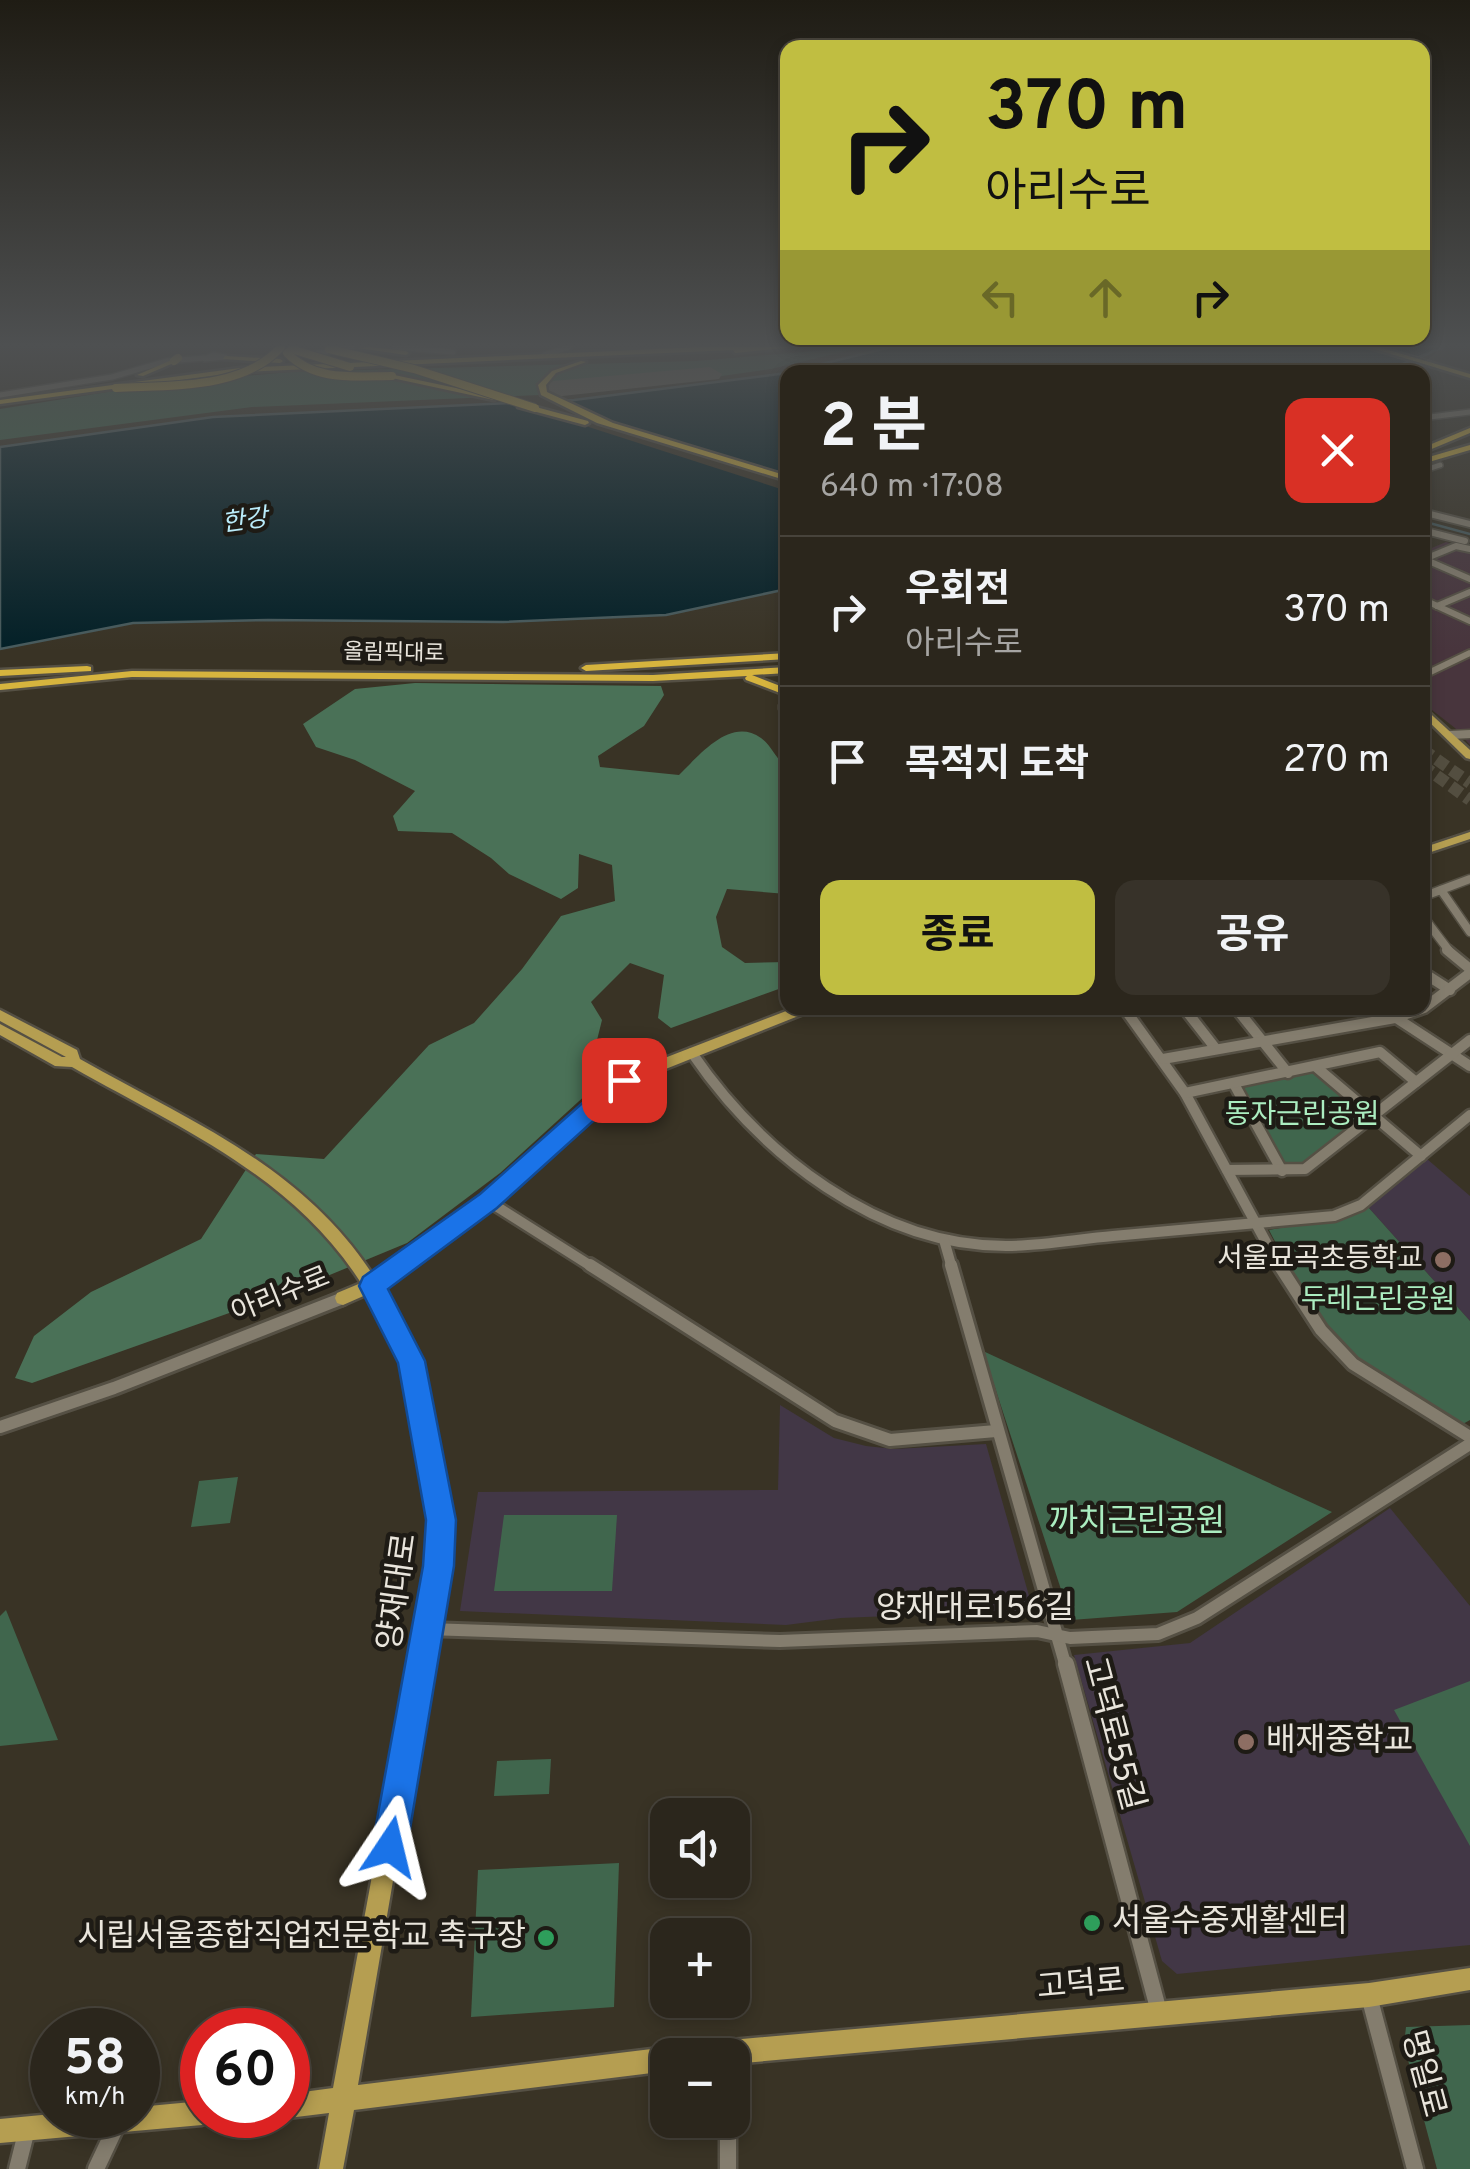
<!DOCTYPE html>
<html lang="ko">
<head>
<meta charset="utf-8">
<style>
  :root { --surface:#2b261c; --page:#373229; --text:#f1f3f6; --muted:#a6a5a3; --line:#47433b; --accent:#c0be41 }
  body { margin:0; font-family:Overpass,"Noto Sans KR",sans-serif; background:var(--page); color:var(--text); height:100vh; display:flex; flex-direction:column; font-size:38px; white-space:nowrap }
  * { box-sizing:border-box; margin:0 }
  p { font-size:32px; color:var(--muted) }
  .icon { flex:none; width:55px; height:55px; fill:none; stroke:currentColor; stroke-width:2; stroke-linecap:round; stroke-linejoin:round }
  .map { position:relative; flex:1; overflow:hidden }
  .details { position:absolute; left:780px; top:365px; width:650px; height:650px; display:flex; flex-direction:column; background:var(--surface); border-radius:20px; box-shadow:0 5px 15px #0003,0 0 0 2px var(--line) }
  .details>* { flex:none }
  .guide { position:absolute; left:780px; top:40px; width:650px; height:305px; border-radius:20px; box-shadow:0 5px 15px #0003,0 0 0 2px var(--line); background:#c0be41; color:#111; overflow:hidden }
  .buttons { position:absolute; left:650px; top:1798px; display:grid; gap:20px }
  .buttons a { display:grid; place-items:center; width:100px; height:100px; border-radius:20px; background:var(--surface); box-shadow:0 5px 15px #0003,0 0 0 2px var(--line); font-size:50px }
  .speed { position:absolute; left:30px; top:2008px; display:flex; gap:20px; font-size:50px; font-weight:700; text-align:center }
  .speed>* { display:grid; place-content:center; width:130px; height:130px; border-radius:50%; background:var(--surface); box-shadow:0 5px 15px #0003,0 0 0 2px var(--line); line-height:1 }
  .speed small { font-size:25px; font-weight:400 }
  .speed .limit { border:15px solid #d22; background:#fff; color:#111 }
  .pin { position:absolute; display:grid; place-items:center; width:85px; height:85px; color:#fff; margin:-42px; border-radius:20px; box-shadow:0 5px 15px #0006 }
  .me { position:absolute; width:110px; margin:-55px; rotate:10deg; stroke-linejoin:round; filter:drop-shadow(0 0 8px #0008) }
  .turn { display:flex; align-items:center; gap:35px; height:210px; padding:0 40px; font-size:45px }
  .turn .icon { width:130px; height:130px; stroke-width:2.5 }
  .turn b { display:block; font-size:70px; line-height:85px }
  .lanes { display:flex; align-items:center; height:95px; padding:0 40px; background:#0003; justify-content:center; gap:50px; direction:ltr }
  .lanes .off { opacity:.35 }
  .round { display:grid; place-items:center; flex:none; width:105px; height:105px; border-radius:20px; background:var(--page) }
  .summary { display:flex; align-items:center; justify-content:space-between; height:170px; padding:0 40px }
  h1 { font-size:60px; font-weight:700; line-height:75px }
  .cta { display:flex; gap:20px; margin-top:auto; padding:20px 40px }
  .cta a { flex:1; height:115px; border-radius:20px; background:var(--accent); color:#111; font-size:40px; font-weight:700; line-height:115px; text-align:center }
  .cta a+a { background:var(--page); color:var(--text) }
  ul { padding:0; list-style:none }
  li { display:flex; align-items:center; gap:30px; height:150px; padding:0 40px; border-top:2px solid var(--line) }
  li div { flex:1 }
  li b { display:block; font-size:38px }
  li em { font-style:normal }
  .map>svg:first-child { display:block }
  .commercial { fill:#48353d }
  .education { fill:#423746 }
  .green { fill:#40664d }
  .forest { fill:#4a7157 }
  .water { fill:#032027; stroke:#485b5d; stroke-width:2.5 }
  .pier { fill:#393325 }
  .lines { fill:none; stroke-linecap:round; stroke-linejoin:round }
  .stream { stroke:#485b5d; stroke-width:2.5 }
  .runway { fill:#6c675a; fill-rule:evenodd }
  .highway-tunnel { stroke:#534e40; stroke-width:12; stroke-dasharray:12 6; stroke-linecap:butt }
  .minor-far5-casing { stroke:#555044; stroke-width:8 }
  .minor-far4-casing { stroke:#555044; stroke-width:10 }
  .minor-far3-casing { stroke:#555044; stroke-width:11 }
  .minor-far2-casing { stroke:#555044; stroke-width:15 }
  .minor-far1-casing { stroke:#555044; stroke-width:18 }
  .minor-casing { stroke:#555044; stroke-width:21 }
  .major-casing { stroke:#555044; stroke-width:5 }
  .highway-casing { stroke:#555044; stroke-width:5 }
  .minor-far5 { stroke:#847d6e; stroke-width:5 }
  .minor-far4 { stroke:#847d6e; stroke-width:6 }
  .minor-far3 { stroke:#847d6e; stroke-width:8 }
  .minor-far2 { stroke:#847d6e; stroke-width:10 }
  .minor-far1 { stroke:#847d6e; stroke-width:12 }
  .minor { stroke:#847d6e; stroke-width:16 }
  .major { fill:#b59e51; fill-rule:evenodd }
  .highway { fill:#d6b43e; fill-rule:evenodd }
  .highway-bridge-casing { stroke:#555044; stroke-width:10; stroke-linecap:butt }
  .highway-bridge { stroke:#d6b43e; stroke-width:8 }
  .route { fill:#1a73e8; stroke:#114b97; stroke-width:2.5 }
  .education-dot { fill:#8d6e63; stroke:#1e1b15; stroke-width:4 }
  .leisure-dot { fill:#2e9e5b; stroke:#1e1b15; stroke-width:4 }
  .labels { text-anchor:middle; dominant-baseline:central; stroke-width:9; stroke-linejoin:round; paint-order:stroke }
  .far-street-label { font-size:22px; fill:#e9e5dc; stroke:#1e1b15 }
  .far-water-label { font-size:25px; font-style:italic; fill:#baecfa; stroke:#1e1b15 }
  .park-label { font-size:28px; fill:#abedc0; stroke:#1e1b15 }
  .poi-label { font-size:28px; fill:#e9e5dc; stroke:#1e1b15; text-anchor:end }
  .street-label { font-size:28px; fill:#e9e5dc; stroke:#1e1b15 }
  .near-park-label { font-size:32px; fill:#abedc0; stroke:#1e1b15 }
  .near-street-label { font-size:32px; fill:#e9e5dc; stroke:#1e1b15 }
  .near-poi-label { font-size:32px; fill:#e9e5dc; stroke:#1e1b15; text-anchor:start }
</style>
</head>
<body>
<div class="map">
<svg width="1470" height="2169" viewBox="0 0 1470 2169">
  <rect width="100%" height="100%" fill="#393325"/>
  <path class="commercial" d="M1446,542L1470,549V745L1455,728L1423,703L1422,552Z"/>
  <g class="education">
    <path d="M1427,1159L1470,1196V1321L1368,1207Z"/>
    <path d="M780,1405L834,1438L866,1446L894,1449L986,1444L1033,1610L841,1618L786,1625L460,1611L478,1492L778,1490Z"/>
    <path d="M1390,1508L1470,1606V1945L1177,1974L1162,1961L1074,1655L1190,1643Z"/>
  </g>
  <g class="green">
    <path d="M863,347L771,369L673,383L541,395L252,407L0,440V409L158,384L290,372L696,361Z"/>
    <path d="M1315,1066L1373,1117L1305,1169L1282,1171L1234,1084Z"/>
    <path d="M1368,1207L1470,1321V1420L1461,1425L1346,1350L1299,1287L1269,1230L1352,1216Z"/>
    <path d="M983,1351L1332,1512L1177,1612L1071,1620Z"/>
    <path d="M238,1477L230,1523L191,1527L199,1481Z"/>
    <path d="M504,1515H617L612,1591H494Z"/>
    <path d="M6,1610L58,1740L0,1746V1616Z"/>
    <path d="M1470,1681V1846L1394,1710Z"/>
    <path d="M551,1759L549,1794L494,1796L497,1761Z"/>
    <path d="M619,1863L614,2007L471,2017L478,1870Z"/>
    <path d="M1470,2025V2169H1437L1404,2045L1406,2027Z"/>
  </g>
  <path class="forest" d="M415,683L661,686L664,695L644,726L598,756L600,767L679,775C699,756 730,716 761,738C773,747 774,758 787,766V894L727,889L716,917L722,947L745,963L787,962V986L671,1028L658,1018L664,975L630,963L591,1002L602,1020L592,1060L600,1082L500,1173L407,1243L291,1291L32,1383L15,1378L34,1336L91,1292L201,1239L256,1154L324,1159L429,1045L474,1023L522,969L561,916L615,901L612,865L579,854L578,888L561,899L509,874L491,858L452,833L398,831L393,816L415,791L355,760L316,747L303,724L355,689Z"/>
  <g class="water">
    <path d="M891,347H1444L1383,372H789Z"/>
    <path d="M787,373V589L666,615L503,622L268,620L133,623L0,649V447L213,417L574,400Z"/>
  </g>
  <path class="pier" d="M537,397L787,477V491L502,399Z"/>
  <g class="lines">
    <path class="stream" d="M1422,521L1470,534"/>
    <path class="runway" d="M710,367L722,374L719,379L553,397L540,389L553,381Z"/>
    <g class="highway-tunnel">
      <path d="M1422,749L1470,783"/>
      <path d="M1422,765L1470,800"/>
    </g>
    <g class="minor-far5-casing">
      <g id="minor-far5">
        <path d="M395,347L453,352"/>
        <path d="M213,355L225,357L205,359Z"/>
        <path d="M309,355L353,347"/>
        <path d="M544,355L569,347"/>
        <path d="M0,395L112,377L167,361L205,358"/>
        <path d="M1422,418L1470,412"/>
        <path d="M1422,471L1440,465"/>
      </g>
    </g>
    <g class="minor-far4-casing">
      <g id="minor-far4">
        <path d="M1422,512L1470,524"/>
        <path d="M1422,530L1465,541"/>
        <path d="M1424,559L1470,579"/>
        <path d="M1422,560L1456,546L1470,549"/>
        <path d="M1422,599L1470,621"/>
        <path d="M1437,606L1470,592"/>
        <path d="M1422,676L1470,653"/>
      </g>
    </g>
    <g class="minor-far3-casing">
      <g id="minor-far3">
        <path d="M1451,735L1470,734"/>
        <path d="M1441,890L1470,932"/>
        <path d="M1422,897L1470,879"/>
        <path d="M1422,915L1450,952"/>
      </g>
    </g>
    <g class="minor-far2-casing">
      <g id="minor-far2">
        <path d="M1447,950L1470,969"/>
        <path d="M1422,972L1450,990"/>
        <path d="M1124,1008L1185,1093L1280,1268"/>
        <path d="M1184,1008L1216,1049"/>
        <path d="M1236,1008L1288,1073"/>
        <path d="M1381,1008L1470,1066"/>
        <path d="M692,1053C761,1154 877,1246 1006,1246C1041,1246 1078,1239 1113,1236C1187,1229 1260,1223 1334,1216L1361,1205L1470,1115"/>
        <path d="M1163,1059L1395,1018L1424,1008L1470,973"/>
        <path d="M1315,1066L1421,1156"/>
        <path d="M1234,1084L1282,1171"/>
        <path d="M1185,1093L1380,1052L1416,1082"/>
        <path d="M1227,1170L1305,1169L1470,1040"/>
        <path d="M488,1201L594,1268"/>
        <path d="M944,1240L952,1268"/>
      </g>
    </g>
    <g class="minor-far1-casing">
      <g id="minor-far1">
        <path d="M590,1265L835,1421L890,1440L996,1431"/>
        <path d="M951,1265L1066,1667"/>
        <path d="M1279,1265L1321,1330L1353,1364L1470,1437"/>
        <path d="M0,1427L114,1388L343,1298"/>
        <path d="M428,1629L780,1641L1037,1631L1070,1638L1158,1634L1197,1618L1470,1444"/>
      </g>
    </g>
    <g class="minor-casing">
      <g id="minor">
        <path d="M1066,1664L1159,2012"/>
        <path d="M1369,1996L1415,2169"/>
        <path d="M728,2120V2169"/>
        <path d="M17,2169L27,2129"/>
        <path d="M96,2169L119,2120"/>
      </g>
    </g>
    <g class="major-casing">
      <g id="major">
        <path d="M1422,706L1470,750V759L1466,758L1422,715Z"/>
        <path d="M1470,832V839L1422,855V848Z"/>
        <path d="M794,1008H812L811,1011L628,1084L493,1205L381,1287C435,1369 448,1470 447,1566L358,2085L668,2047L676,2051L678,2055H668V2071L354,2110L343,2169H319L329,2113L288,2118L280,2115H288V2094L333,2088L429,1566C430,1473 420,1375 368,1294L343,1305L337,1303L335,1298L337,1293L361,1283C292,1175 179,1128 72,1067L55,1066L0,1035V1024L62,1057H66L0,1021V1010L77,1050L80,1059C191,1122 301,1165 373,1275L483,1197L618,1076Z"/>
        <path d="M1470,1968V1990L1369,2007L732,2064V2055H686L690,2047L698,2043L1369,1983Z"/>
        <path d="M202,2101V2115H213L211,2122L202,2125L0,2143V2119L52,2114L138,2115V2107Z"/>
      </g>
    </g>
    <g class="highway-casing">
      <g id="highway">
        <path d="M370,347L406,351L409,353L406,355L358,348Z"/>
        <path d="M700,347H795L735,353L733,350L240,372L0,404V400L240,368Z"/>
        <path d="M1368,347H1378L1470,374V378Z"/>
        <path d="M225,356L280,359L283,361L280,363L223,359Z"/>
        <path d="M174,359L176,362L143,376L137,375Z"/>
        <path d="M581,361L586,362L556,373L546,385L547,392L613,423L788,476V481L597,423L541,395L538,385L552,371Z"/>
        <path d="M380,372L494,396L498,398L494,400L378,375Z"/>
        <path d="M521,403L588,421L589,423L585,425L518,407Z"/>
        <path d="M1470,428V433L1422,453V448Z"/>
        <path d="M1470,445V450L1422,464V459Z"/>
        <path d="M788,653V659L586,671L581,668L586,665Z"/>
        <path d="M87,666L91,667V671L0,676V670Z"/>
        <path d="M788,667V673L752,675L788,689V696L746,680L745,678L747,676L653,681L132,677L0,690V684L132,671L653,675Z"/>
        <path d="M788,702V709H780V705Z"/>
      </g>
    </g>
    <use href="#minor-far5" class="minor-far5"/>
    <use href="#minor-far4" class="minor-far4"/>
    <use href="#minor-far3" class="minor-far3"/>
    <use href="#minor-far2" class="minor-far2"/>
    <use href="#minor-far1" class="minor-far1"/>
    <use href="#minor" class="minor"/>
    <use href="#major" class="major"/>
    <use href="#highway" class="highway"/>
    <g class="highway-bridge-casing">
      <g id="highway-bridge">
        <path d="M291,349L350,367"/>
        <path d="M329,349L414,369L535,408"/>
        <path d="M287,353C315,382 355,376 392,376"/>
        <path d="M174,361L178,358"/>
        <path d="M116,388C169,385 243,390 281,347"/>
      </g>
    </g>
    <use href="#highway-bridge" class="highway-bridge"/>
  </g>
  <linearGradient id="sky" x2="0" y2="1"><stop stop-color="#1f1c14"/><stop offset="0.53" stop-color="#4e5051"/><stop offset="1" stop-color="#4e5051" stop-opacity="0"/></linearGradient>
  <rect width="1470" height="651" fill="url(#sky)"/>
  <path class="route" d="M624,1072L635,1080L632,1086L497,1208L388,1289L425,1361L456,1520L454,1566L407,1847L402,1859L390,1865L377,1859L372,1847L423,1566L426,1520L398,1363L359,1286L363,1277L480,1194L615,1074Z"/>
  <g class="education-dot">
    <circle cx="1443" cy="1260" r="10"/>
    <circle cx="1246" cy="1742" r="10"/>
  </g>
  <g class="leisure-dot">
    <circle cx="1092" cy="1923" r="10"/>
    <circle cx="546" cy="1938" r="10"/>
  </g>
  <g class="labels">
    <g class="far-street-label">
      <text transform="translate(394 654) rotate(1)">올림픽대로</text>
    </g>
    <g class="far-water-label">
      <text transform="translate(245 522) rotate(-8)">한강</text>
    </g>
    <g class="park-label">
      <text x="1302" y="1116">동자근린공원</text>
      <text x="1378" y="1301">두레근린공원</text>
    </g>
    <g class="poi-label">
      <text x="1423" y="1260">서울묘곡초등학교</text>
    </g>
    <g class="street-label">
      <text transform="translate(281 1296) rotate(-22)">아리수로</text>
    </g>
    <g class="near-park-label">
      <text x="1137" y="1523">까치근린공원</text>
    </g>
    <g class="near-street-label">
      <text transform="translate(399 1592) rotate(-82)">양재대로</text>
      <text x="975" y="1610">양재대로156길</text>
      <text transform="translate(1112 1734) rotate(75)">고덕로55길</text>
      <text transform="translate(1081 1986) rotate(-5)">고덕로</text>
      <text transform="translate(1422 2074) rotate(75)">명일로</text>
    </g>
    <g class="near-poi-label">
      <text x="1266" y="1742">배재중학교</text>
      <text x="1112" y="1923">서울수중재활센터</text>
      <text x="526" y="1938" text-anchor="end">시립서울종합직업전문학교 축구장</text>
    </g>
  </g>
</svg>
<div class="buttons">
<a><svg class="icon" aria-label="sound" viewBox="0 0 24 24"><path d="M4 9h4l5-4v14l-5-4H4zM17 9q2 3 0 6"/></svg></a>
<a>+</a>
<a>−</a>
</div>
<div class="speed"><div>58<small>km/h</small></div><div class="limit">60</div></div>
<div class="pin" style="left:624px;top:1080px;background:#d93025"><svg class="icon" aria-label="arrive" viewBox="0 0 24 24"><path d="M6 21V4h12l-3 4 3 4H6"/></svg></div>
<svg class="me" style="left:390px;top:1847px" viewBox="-20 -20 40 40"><path d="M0-17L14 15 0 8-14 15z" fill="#1a73e8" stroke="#fff" stroke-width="4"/></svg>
<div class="guide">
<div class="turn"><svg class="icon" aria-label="right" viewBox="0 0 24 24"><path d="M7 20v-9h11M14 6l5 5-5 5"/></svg><div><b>370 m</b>아리수로</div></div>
<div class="lanes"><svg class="icon off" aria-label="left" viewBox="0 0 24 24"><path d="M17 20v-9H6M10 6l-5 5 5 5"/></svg><svg class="icon off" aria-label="ahead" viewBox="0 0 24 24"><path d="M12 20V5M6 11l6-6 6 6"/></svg><svg class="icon" aria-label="right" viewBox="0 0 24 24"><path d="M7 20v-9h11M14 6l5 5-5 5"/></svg></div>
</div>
<section class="details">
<div class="summary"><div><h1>2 분</h1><p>640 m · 17:08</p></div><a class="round" style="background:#d93025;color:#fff"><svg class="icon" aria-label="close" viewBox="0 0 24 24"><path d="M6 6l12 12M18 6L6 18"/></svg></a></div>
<ul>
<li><svg class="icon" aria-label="right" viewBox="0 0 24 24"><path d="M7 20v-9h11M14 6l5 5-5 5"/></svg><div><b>우회전</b><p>아리수로</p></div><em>370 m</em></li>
<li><svg class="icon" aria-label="arrive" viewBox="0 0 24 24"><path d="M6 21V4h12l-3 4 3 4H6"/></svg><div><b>목적지 도착</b></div><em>270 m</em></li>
</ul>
<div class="cta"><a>종료</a><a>공유</a></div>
</section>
</div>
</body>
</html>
